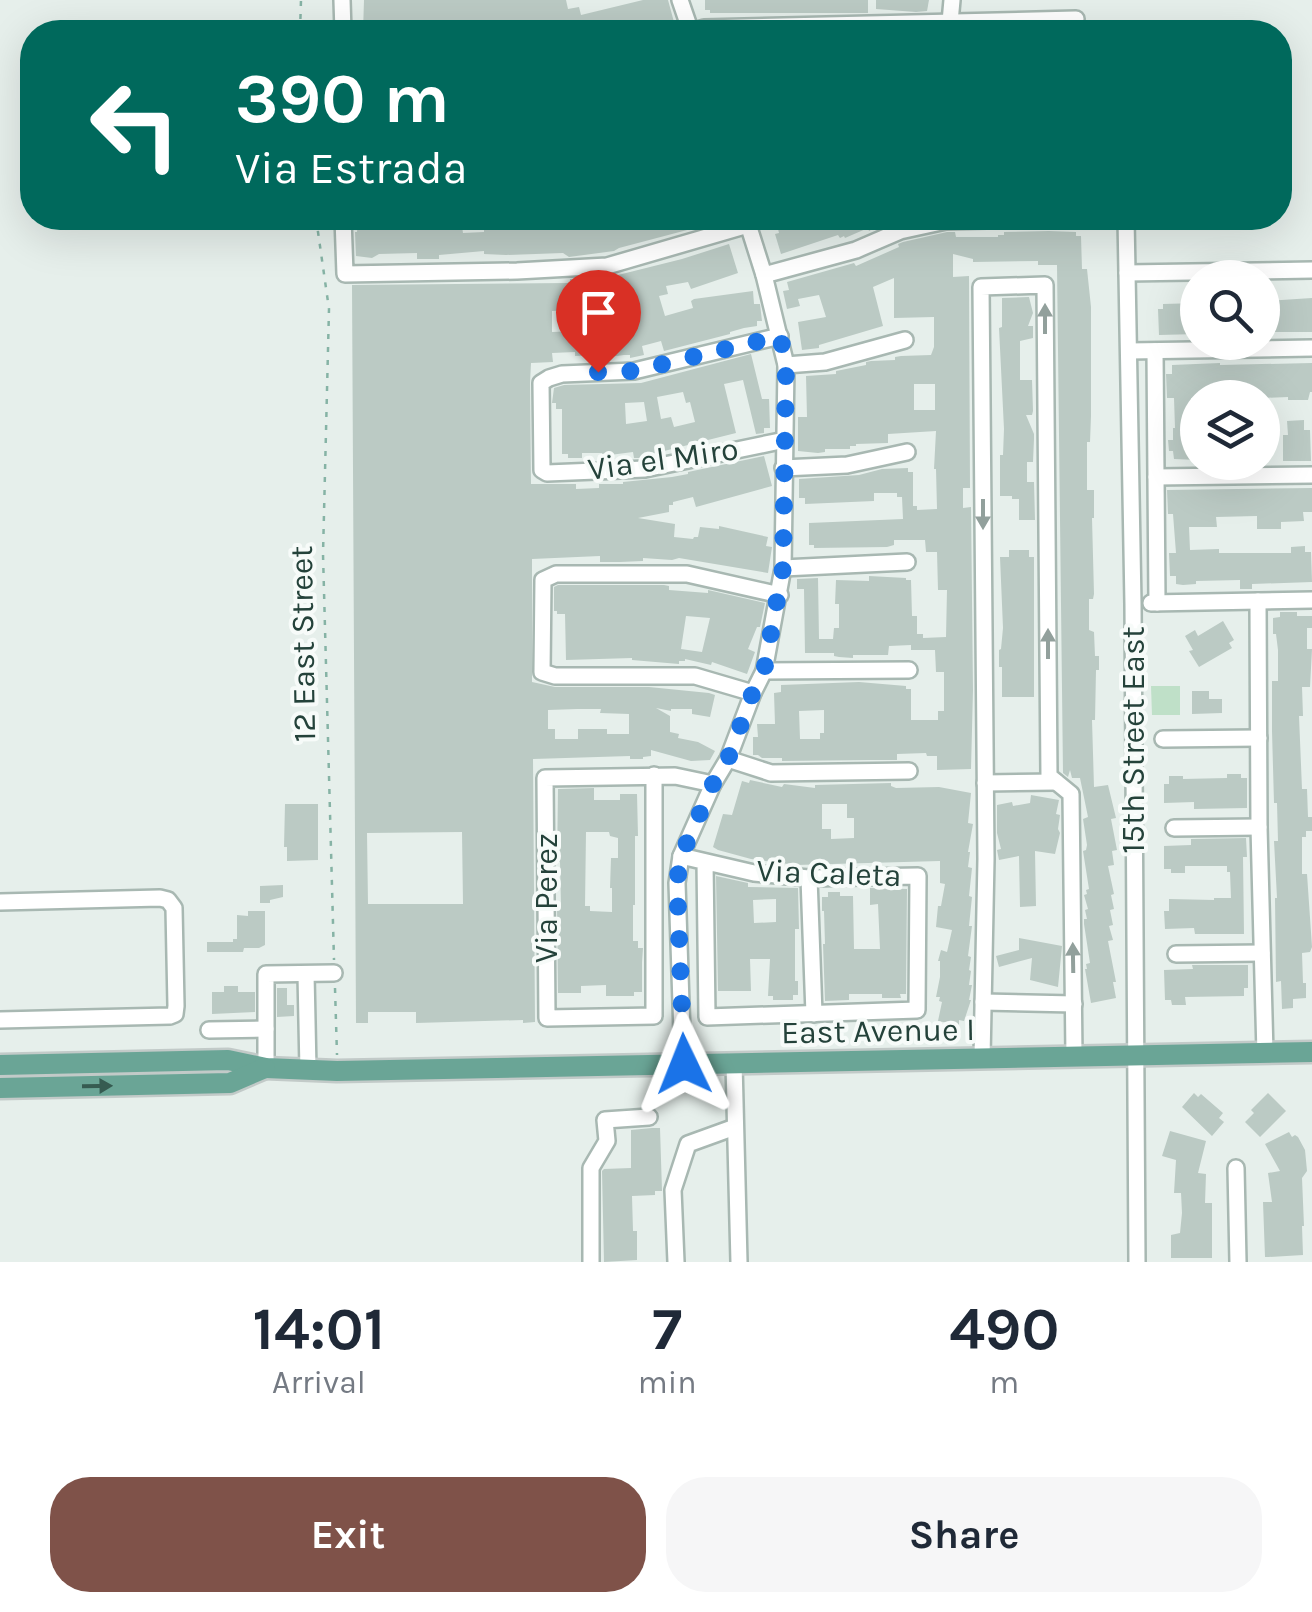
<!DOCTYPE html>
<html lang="en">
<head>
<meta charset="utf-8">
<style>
  :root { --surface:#fff; --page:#f6f6f7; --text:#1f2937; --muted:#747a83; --accent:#7f5249 }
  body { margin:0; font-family:Karla,sans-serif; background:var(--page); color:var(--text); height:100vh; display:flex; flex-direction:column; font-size:38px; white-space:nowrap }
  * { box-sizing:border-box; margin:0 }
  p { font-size:32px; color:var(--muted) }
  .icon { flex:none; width:55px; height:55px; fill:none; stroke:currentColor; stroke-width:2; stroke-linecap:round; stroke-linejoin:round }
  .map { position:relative; height:1262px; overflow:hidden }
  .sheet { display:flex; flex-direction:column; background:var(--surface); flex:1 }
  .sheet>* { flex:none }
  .guide { position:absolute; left:20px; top:20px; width:1272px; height:210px; border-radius:40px; box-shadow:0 10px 40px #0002; background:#00695c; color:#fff; overflow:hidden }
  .buttons { position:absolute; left:1180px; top:260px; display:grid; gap:20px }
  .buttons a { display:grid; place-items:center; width:100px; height:100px; border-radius:50%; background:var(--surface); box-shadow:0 10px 40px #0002; font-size:50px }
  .pin { position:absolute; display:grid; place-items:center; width:85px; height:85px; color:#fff; margin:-102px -42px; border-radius:50% 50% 50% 0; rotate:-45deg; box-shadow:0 0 10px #0007 }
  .pin .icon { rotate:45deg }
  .me { position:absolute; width:110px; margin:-55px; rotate:358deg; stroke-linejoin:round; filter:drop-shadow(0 0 8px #0008) }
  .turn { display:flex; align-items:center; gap:35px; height:210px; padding:0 50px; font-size:45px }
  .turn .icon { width:130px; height:130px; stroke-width:2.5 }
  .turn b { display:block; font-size:70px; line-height:85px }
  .eta { display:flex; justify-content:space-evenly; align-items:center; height:170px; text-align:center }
  .eta b { font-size:60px; font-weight:700; line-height:70px }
  .button { display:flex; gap:20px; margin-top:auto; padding:20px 50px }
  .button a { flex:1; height:115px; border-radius:40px; background:var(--accent); color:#fff; font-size:40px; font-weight:700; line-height:115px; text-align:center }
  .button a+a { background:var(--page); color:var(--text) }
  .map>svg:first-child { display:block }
  .green { fill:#bfe0c8 }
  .building { fill:#bbcac4; fill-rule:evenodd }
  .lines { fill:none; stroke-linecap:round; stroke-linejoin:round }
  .minor-casing { stroke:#a8b8b2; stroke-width:20 }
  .major-casing { stroke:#c2cac8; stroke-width:25 }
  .path { stroke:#86b3a5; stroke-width:2.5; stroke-dasharray:5 8; stroke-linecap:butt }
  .minor { stroke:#fff; stroke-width:15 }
  .major { stroke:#6aa596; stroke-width:20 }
  .oneway { fill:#92a09c }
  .oneway2 { fill:#365b51 }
  .route { stroke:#1a73e8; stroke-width:18; stroke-dasharray:0 32.4 }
  .labels { text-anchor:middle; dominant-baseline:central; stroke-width:8; stroke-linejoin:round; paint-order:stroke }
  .street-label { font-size:32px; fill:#24423a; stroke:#f7fbf9 }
</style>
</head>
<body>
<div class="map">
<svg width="1312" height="1262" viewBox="0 0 1312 1262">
  <rect width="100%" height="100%" fill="#e6efeb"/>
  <path class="green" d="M1151,686H1180V715H1152Z"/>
  <g class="building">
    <path d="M364,0H566L568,9L579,7L581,15L643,0H668L674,22L642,32H363Z"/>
    <path d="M705,0H868V13H710V10H705Z"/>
    <path d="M876,0H929L927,11L916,12L876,9Z"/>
    <path d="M609,218H725V220L619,248L614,251L569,257L563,253L506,255L484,254V251L439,255V259H417V253L379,254L372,258L356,256L355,232H357L358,221H373V225H432V219H458L461,220L463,233L484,232V220L497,219L498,225L543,227Z"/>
    <path d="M805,218H893L869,231L868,228L845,238L844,236L840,238L838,235L781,254L775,234L779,233L778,229L806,220Z"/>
    <path d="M1049,231L1076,232V236H1081L1082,269H1087L1091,307V416L1090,442H1087V490H1094V518H1092L1094,594L1093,599H1089V630L1094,632L1095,656H1099V670H1096L1095,720H1092L1094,787L1108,785L1116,818L1111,819L1117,850L1112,851L1114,865L1108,866L1114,894L1111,895L1114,909L1110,910L1113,925L1109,926L1113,940L1108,941L1116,982H1113L1116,998L1091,1003L1085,969H1087L1086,964L1090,963L1084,924V919H1087L1085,910L1088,909L1084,895L1087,894L1086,890L1089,889L1083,851L1086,850L1087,845L1083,819L1088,817L1080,778H1072L1070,770L1068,777L1063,773L1057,265H1038V261L973,262V259L953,254V277L969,276L970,488H963V508L971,507L973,690L971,769L937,770V756H927L926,753L897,754V760H871L782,761V758H762L758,755H753V737H758L757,724H775L774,693L781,692V685L859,682L906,686V689H911V720H938V711H944V672H936L935,650H911V645L889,646L888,655H853V658L839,657L834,656V653H805L804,589H797V579L818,578L819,639H833L834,628H839V604H835L836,580L869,581V576L906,578V580H911L912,616H917V634H923V638L946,637L947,590H938L937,552H926L925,540H894V545L887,547L814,548V545H809V523L903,519L902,497H897V493H874V501L805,504V498H799V479L859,475L882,469L908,468V472H913V506H917V510L937,509L936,469H934L936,431L888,434V443L856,444V446H850V449H825V452L818,453L798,451V417H807L806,376L836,374V371L866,365V362L871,361L895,360V357L901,356L931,355L934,347V317L894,318V278L873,287L883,326L819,345V348L802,350L798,322L826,317L819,295L798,299L800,306L787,309L783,291L789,290L787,282L854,263L856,266L899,247L898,244L903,242L947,232H955L956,237H998V235H1004V232ZM914,384H935V410H914ZM824,710V733H820V739H800L799,711Z"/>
    <path d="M729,244L738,273L691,289L688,282L666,286L668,294L659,296L665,316L693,308L691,301L694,299L753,291L754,304H760L762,321H757V326L744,328L730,332V334L664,351L661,341L642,346L644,355L630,358V355H624L594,359V355L575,356V352L552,353L553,362L531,363L530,383L531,484H576V489L599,488V484H623V482L672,477L688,474V472L764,456L772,486L696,507L693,497L673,502V505H669V512L638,518L675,524L674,537L693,539L694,537H698L700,527L719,529V526L768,537L766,546L772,547L768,573L679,558L672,560L643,558V561L620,562H600V556L532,559V682L555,687H649L709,693L715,695L710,717L692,714V709H671V711L656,708L670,716V732L679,734L678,738L698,742L715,751L710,760L691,761L651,750V756L643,757V759H630V756L533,759L535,1022L523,1023V1020L416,1023V1012H368V1023H356L352,285L570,283V279L610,277L682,259ZM619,307L623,326L589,330L588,310ZM574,310L575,331L552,332V311ZM577,709H601L600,713L629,714V734H607V729H578V739H555V729H548V710ZM462,832L463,904H368L367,833Z"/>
    <path d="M1029,297L1033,313L1028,326H1033V338L1020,341V380H1032L1033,411L1032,415H1026L1034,434V439L1033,462H1027V482H1034L1035,520H1019V499H1012V496H1000V455H1003L1004,429L999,328L1002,327V298Z"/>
    <path d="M1312,298V332H1262V304H1266V301Z"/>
    <path d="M1198,303V334L1159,335L1158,309H1163V304Z"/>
    <path d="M751,354L762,399H769L770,428H764V433L756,434L743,380L724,384L736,433L648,455V457L644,458H634L633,452L602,456V453H582V458H568V454H562V409H556V403H552L554,388L564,385L641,383ZM683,392L686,403L690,402L695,422L674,427L671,417L661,419L657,397ZM644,402L647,421L626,424L625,403Z"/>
    <path d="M1220,363V365L1312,363V392H1310L1308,400H1288V397L1262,398H1259V393H1215V398H1191V410H1188V438H1198V460L1174,459L1173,451H1169L1168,440H1173V428H1175L1174,398H1167L1166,374H1172V365Z"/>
    <path d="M1304,420V430H1310L1311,461H1283V435H1288L1287,421Z"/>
    <path d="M1312,488V512H1303L1304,521L1281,522V529H1257V516L1216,517L1217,527H1189L1190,550L1219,549V553H1291V547L1305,546V552H1311L1312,582L1252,584V589H1240V580L1196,581V584L1183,585L1176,584V576H1170L1169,553H1176L1173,514H1168L1167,490Z"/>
    <path d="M1009,550H1029V557H1034V697H1002V667H999V650L1001,649L1003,628L1000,557H1009Z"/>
    <path d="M558,585H664L669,586V590L708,593V590L765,603L760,627H757L748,649L755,652L747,674L712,662L711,665L685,659V661H679V664L632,660V658L566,660L565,614H557V611H554V587ZM686,616L710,618L702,652L681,649Z"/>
    <path d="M1280,612H1297V616H1312V628H1307V649H1312L1310,687H1302L1303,716H1299L1302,789H1307L1308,817H1312V831H1306V837H1302V874H1307L1312,947L1310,952L1302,953L1303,983H1306V998L1293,999V1008L1282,1009L1281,981L1276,982L1275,898H1277L1274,841H1278L1277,803H1274L1272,731V681H1278V650L1276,634H1273V618L1280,617Z"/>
    <path d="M1223,621L1234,640L1229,643L1232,648L1199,667L1189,651L1193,650L1185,636L1195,630L1198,636Z"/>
    <path d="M1192,691H1209V699H1222V713L1192,714Z"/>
    <path d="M1227,774H1241V778H1247V808L1194,809V802L1164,803V784H1169V776H1183V779L1227,778Z"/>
    <path d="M750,780L782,787L784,784L815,788V785L891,783V786L896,788L939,787L971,793L968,823L973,824L968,852H970L968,867L972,868L969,896L972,897L969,926H972L968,956L971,957L969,970L971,971L969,985H972L969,1000H971L964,1021L959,1020V1025L938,1021L942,1002L939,1001L940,997H936L940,977V961H938L941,950L947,952L952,930L936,927L938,906H941L945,884L940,883V861L796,865L751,859L718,850L713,847L723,814L732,815L742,781L749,783ZM822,804H847V818H854V838L831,839V829H822Z"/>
    <path d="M594,788V800H620V794H637L638,836H635V905H633V941H638V948H643L642,962V992H634V996H606V985L581,986V993H558L557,906H561L560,862H557L558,789ZM586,832H609L610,836L618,838V858H611L610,888H612V912L590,911V906H585Z"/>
    <path d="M1031,795L1059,800L1056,814L1060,815L1058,829L1060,833L1055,854L1035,851L1036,906L1020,907L1019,856L999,860L997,850L1001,849L997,833V805L1012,802L1013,806L1030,803Z"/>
    <path d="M285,804H318V860L287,861V847H284Z"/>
    <path d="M1246,838L1247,857H1243L1244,934H1195L1194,928L1165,929L1164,911H1169V899L1214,900V898H1231L1230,872H1227V866H1185V873H1171V869H1164V846L1191,845V839Z"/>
    <path d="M716,876L748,883V887L798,888L799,929H795V981H798V995H793V1000H773V996H768L770,959H750L751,991H718ZM776,899V922L754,923L753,900Z"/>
    <path d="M283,885V897L270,900V903H260V886Z"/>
    <path d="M870,888L907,889L906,994H900L901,998H882V994H849V1000L825,1001L823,944H825L824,911H822V897H828V892H840V896H853L854,949H880L878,904L870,905Z"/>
    <path d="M248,911H265V945L259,948H244L243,952H207V942H233V939H237V915L248,916Z"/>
    <path d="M1019,938L1062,946L1058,987L1030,980L1032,958L999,967L996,956L1019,950Z"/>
    <path d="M1192,965H1248V988H1244V996L1185,997L1186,1005H1172L1171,1000H1165L1164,970L1193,969Z"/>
    <path d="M224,986H238V992H255V1012L212,1014V992H224Z"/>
    <path d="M277,988H287V1005H294V1016L277,1017Z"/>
    <path d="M1194,1093L1198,1097L1201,1094L1223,1113L1219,1118L1224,1122L1212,1136L1182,1107Z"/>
    <path d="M1268,1093L1286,1111L1260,1137L1245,1122L1254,1113L1251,1110Z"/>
    <path d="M652,1128H660L662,1191H655V1195L632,1196L633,1231H637V1260L604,1262L602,1171L604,1169L631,1168V1130Z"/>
    <path d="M1170,1131L1206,1141L1198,1173L1206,1174L1205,1203H1212V1258H1171V1235L1180,1233L1182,1213L1181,1193H1174L1176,1160L1162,1156Z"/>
    <path d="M1289,1132L1292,1137L1295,1135L1298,1137L1305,1150L1307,1171L1302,1178L1304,1226H1302L1303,1255L1268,1257H1265L1263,1202H1272L1268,1173L1280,1171L1265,1144Z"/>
  </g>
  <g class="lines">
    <g class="minor-casing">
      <g id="minor">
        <path d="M342,0L343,32"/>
        <path d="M680,0L691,32"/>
        <path d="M947,29L950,22L952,0"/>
        <path d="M691,32L704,28L1076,19"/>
        <path d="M343,218L345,274L517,271L607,266L748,225"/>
        <path d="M1126,218L1133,604L1137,1262"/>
        <path d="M1127,273L1312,270"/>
        <path d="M764,275L856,250L900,231L946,221L1078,218"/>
        <path d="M780,336L634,371L562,374L549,378L541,383L542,470L547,473L645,469L785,440"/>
        <path d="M1129,351L1312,348"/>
        <path d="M1155,351L1157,603"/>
        <path d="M786,365L825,362L905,340"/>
        <path d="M783,468L847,465L907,452"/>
        <path d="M1156,477L1312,475"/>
        <path d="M783,568L907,562"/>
        <path d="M1258,601L1259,827L1265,1054"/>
        <path d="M1151,603L1312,600"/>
        <path d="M764,671L909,670"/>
        <path d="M753,693L695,676H555L542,672L543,580L556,574H687L780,595"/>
        <path d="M1163,739L1259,738"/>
        <path d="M728,759L771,773L909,771"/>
        <path d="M654,775V1016L547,1018L545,778L675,776L713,784"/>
        <path d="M985,783L1056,782"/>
        <path d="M1174,828L1259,827"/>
        <path d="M681,856L754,873L809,878L918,876L917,1010L707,1017L705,862"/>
        <path d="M809,878L814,1014"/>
        <path d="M0,902L160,898L168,900L174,908L176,1006L175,1014L170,1016L0,1020"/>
        <path d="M1176,954L1262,953"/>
        <path d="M306,974L308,1070"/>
        <path d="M983,1002L1074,1004"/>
        <path d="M209,1030L266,1029"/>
        <path d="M982,1058L986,859L981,287L1045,285L1049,776L1071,794L1074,1056"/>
        <path d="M734,1063L739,1262"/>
        <path d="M683,1064L677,883L681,856L713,784L728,759L753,693L764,671L783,568L786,365L764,275L746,218"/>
        <path d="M266,1068V974L334,973"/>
        <path d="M1236,1168L1238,1262"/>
        <path d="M591,1262V1168L607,1141L605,1120L649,1117"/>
        <path d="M676,1262L673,1190L688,1144L735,1127"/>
      </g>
    </g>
    <g class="major-casing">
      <g id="major">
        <path d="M0,1065L228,1060L266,1068L337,1071L1312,1052"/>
        <path d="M0,1088L230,1083L265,1068"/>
      </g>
    </g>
    <g class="path">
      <path d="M300,32L301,0"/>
      <path d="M316,218L329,309L323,554L334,960"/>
      <path d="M335,988L337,1055"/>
    </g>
    <use href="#minor" class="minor"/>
    <use href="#major" class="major"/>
  </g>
  <defs><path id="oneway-solid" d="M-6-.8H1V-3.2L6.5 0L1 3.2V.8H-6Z" transform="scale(2.5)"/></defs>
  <g class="oneway">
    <use href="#oneway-solid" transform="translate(1045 319) rotate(-90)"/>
    <use href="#oneway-solid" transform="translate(983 514) rotate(90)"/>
    <use href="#oneway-solid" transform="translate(1048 644) rotate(-90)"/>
    <use href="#oneway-solid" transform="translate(1073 958) rotate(-91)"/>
  </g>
  <use class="oneway2" href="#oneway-solid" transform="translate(97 1086) rotate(-1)"/>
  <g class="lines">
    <path class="route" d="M598,372L634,371L780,336L786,364L783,568L764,671L753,692L728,759L713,784L681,856L677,882L684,1064"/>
  </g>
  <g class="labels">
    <g class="street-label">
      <text transform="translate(663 459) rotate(-8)">Via el Miro</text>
      <text transform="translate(303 644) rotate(-91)">12 East Street</text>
      <text transform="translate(1133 740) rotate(-90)">15th Street East</text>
      <text transform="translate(829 873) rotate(2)">Via Caleta</text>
      <text transform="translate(546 898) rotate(-90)">Via Perez</text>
      <text transform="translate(878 1031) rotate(-1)">East Avenue I</text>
    </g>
  </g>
</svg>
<div class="buttons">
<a><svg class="icon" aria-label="search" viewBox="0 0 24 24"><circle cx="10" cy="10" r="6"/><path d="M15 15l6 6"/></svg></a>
<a><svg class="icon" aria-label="layers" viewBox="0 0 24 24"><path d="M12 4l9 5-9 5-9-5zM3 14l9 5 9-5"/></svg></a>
</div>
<div class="pin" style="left:598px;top:372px;background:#d93025"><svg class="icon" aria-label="arrive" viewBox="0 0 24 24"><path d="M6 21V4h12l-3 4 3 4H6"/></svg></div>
<svg class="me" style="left:684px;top:1064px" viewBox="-20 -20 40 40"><path d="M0-17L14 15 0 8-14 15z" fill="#1a73e8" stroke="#fff" stroke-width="4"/></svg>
<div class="guide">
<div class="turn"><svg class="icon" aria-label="left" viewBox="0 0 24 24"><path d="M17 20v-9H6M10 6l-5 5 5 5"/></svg><div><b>390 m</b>Via Estrada</div></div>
</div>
</div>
<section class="sheet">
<div class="eta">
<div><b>14:01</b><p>Arrival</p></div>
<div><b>7</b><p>min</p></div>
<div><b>490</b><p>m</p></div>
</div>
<div class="button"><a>Exit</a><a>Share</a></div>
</section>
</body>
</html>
